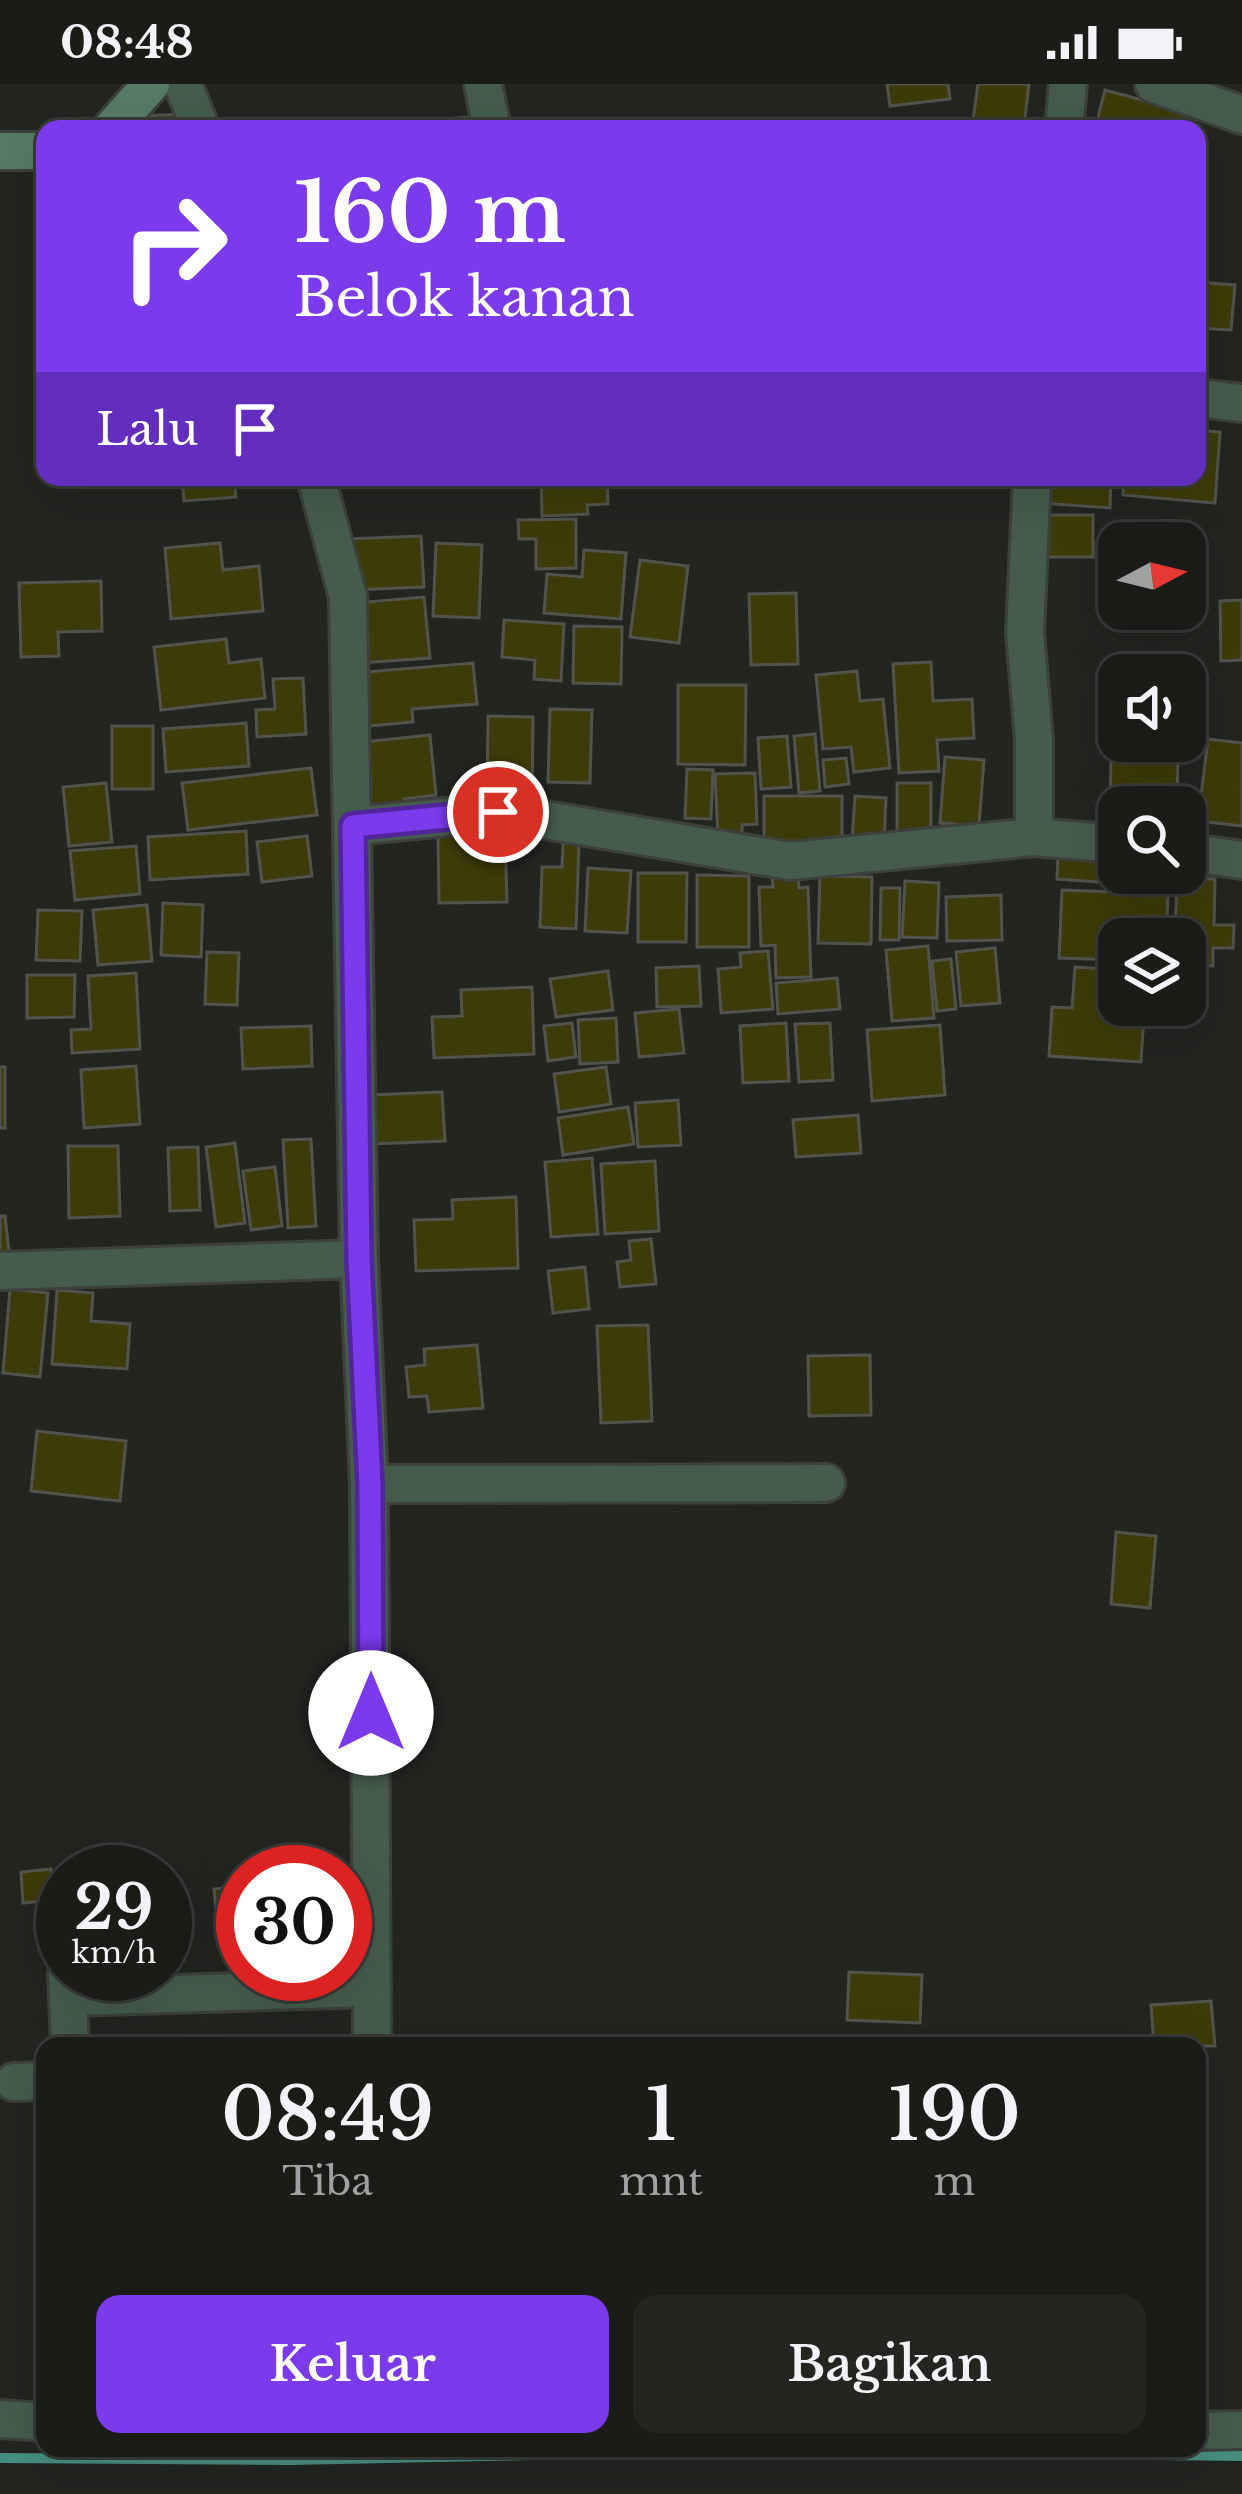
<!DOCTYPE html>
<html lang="id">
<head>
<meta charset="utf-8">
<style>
  :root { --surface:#1a1c18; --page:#232521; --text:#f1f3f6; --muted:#9fa1a2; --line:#383a37; --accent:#7c3aed }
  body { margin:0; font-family:"Libre Baskerville",serif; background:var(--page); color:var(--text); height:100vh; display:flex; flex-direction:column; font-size:45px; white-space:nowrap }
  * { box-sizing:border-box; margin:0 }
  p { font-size:39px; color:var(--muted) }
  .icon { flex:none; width:66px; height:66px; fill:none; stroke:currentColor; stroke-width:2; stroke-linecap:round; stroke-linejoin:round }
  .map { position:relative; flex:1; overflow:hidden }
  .sheet { position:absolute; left:36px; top:1953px; width:1170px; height:420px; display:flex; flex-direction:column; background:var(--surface); border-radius:24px; box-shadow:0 12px 48px #0002,0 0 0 3px var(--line) }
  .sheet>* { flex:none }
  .banner { position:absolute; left:36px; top:36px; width:1170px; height:366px; border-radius:24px; box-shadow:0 12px 48px #0002,0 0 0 3px var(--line); background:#7c3aed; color:#fff; overflow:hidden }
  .needle { width:78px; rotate:83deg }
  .fabs { position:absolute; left:1098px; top:438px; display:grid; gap:24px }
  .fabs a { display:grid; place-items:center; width:108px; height:108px; border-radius:24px; background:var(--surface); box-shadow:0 12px 48px #0002,0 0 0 3px var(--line); font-size:60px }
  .speed { position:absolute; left:36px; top:1761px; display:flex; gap:24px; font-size:60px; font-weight:700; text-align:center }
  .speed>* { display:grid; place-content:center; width:156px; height:156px; border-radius:50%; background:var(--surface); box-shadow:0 12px 48px #0002,0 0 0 3px var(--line); line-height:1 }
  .speed small { font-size:30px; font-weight:400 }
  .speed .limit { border:18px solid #d22; background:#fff; color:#111 }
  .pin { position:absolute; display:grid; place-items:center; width:102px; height:102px; color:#fff; margin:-51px; border:6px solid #fff; border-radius:50%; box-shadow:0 3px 12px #0007 }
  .me { position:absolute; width:132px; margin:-66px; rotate:0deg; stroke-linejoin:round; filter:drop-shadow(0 0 9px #0008) }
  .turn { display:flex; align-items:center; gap:42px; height:252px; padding:0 60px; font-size:54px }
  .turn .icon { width:156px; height:156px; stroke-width:2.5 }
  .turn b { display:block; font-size:84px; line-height:102px }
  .then { display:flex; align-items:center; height:114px; padding:0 60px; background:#0003; gap:24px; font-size:45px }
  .eta { display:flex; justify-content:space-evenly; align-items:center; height:204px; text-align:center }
  .eta b { font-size:72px; font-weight:600; line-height:84px }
  .button { display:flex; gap:24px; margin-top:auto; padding:24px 60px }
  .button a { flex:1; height:138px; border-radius:24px; background:var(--accent); color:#fff; font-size:48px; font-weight:600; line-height:138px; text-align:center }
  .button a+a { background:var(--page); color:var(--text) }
  .status { display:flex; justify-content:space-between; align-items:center; height:84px; padding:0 60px; background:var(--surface); direction:ltr }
  .status svg { height:33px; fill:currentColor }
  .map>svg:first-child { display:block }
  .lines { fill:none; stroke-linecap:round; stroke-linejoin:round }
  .stream { stroke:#468e83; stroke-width:10 }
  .building { fill:#3d3b09; stroke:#53534d; stroke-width:3 }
  .street-casing { stroke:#3d403b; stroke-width:42 }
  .secondary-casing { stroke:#3d403b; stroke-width:42 }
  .street { stroke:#455c4d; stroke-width:36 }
  .secondary { stroke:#567b63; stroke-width:36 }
  .route-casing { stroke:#51269a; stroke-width:30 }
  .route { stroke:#7c3aed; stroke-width:21 }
</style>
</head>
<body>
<div class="status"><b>08:48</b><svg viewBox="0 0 49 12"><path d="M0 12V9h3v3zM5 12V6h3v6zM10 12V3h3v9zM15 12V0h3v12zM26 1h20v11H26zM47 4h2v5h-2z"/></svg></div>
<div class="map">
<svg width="1242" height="2410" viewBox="0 0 1242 2410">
  <rect width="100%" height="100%" fill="#222520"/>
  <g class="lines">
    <path class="stream" d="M0,2374L290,2376L769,2366L1242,2372"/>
  </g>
  <g class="building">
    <path d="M887,0H948L950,15L890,22Z"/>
    <path d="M978,0H1029L1024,42L973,36Z"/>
    <path d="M1105,6L1187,28L1183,45H1095Z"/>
    <path d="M183,30L184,45H141L140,32Z"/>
    <path d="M480,32L481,45H422V37Z"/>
    <path d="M1197,198L1235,201L1231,246L1197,244Z"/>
    <path d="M1197,346L1220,348L1215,419L1123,411L1124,393H1197Z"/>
    <path d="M182,393H234L236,413L184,417Z"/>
    <path d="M541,393H607L608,420L587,421L588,430L542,432Z"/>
    <path d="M1043,393H1111L1110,424L1042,419Z"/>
    <path d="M1040,431H1093V473H1041Z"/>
    <path d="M576,435V484L536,485V455H519L518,436Z"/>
    <path d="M421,452L424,503L350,506L347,455Z"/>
    <path d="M220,459L223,486L259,482L263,527L171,535L165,464Z"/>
    <path d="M436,459L482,461L479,534L433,532Z"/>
    <path d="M584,466L626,469L621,535L544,529L547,490L582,493Z"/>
    <path d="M640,476L688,482L679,559L630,553Z"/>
    <path d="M101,497L102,547L58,548L59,572L21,573L19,499Z"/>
    <path d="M796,509L798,580L751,581L749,510Z"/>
    <path d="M424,513L430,574L360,579L355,519Z"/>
    <path d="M1242,516V576L1221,577L1220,517Z"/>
    <path d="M504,536L564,540L561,597L534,595L535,576L502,573Z"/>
    <path d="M574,542L622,543L621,600L573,599Z"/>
    <path d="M226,555L229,579L261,575L265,614L161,626L154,563Z"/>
    <path d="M931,578L933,617L972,615L974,654L937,656L939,687L899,689L893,580Z"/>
    <path d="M473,579L477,620L412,625L413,638L358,643L353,589Z"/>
    <path d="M857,587L860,617L883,615L890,684L854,688L851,663L823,665L816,591Z"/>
    <path d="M303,594L306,650L257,653L256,626L275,625L273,595Z"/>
    <path d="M678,601H746L745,681L678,680Z"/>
    <path d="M550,625L592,626L590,699L548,698Z"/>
    <path d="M488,632L533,633L532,716L487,715Z"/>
    <path d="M246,639L249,682L166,688L163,645Z"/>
    <rect x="112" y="642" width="41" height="63"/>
    <path d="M815,650L820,707L799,709L794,652Z"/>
    <path d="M430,651L436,711L404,715L406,728L370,732L363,658Z"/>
    <path d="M787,652L791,703L761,705L758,654Z"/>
    <path d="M1208,655L1242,659V742L1198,737Z"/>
    <path d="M1111,668H1178L1177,723H1119V738H1110Z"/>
    <path d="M945,673L984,676L979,742L940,739Z"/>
    <path d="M846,674L849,700L825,703L823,676Z"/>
    <path d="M311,684L317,731L188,746L182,699Z"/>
    <path d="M687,685L713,686L711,735L685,734Z"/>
    <path d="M755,689L757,740L742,741V752L718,753L715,690Z"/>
    <path d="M106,699L112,758L69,762L63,703Z"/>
    <rect x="897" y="699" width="34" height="56"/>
    <path d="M764,712H842V762L764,763Z"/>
    <path d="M855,712L886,714L884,759L852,757Z"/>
    <path d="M246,747L248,790L150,796L148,753Z"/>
    <path d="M505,748L507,818L439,819L438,750Z"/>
    <path d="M307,752L312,792L262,798L257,758Z"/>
    <path d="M563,759L579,760L576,845L540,843L542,783H562Z"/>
    <path d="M136,762L140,810L75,816L70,767Z"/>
    <path d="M1058,770L1119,774V789H1128L1127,800L1057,795Z"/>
    <path d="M588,784L631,787L627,849L585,847Z"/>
    <path d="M798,788L799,804L808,803L811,893L776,894L775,861L761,862L759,803H773L772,789Z"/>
    <path d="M638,789H687L686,858H638Z"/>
    <path d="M697,791L749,792V863H697Z"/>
    <path d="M820,792L872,793L871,860L818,859Z"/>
    <path d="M1177,794L1215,795L1214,841H1234L1233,864H1213V882L1185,881V855H1175Z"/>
    <path d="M905,797L939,799L937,854L902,853Z"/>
    <path d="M881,804H900L899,856H880Z"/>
    <path d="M1062,806L1168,810L1166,855H1119V876L1059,874Z"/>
    <path d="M1001,811L1002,856L947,857L946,813Z"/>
    <path d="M163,819L203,821L201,873L161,871Z"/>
    <path d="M147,821L152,877L98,881L93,826Z"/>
    <path d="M38,826L82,827L80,877L36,876Z"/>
    <path d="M928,862L934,934L892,937L886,866Z"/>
    <path d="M995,864L1000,919L961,922L956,868Z"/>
    <path d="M768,867L773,925L721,929L718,885L741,883L740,869Z"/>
    <path d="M207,868L239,869L237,921L205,920Z"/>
    <path d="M951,875L956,925L937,927L932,877Z"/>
    <path d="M699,882L701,922L657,923L656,884Z"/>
    <path d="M1075,883L1119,886V921H1169L1168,933L1144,931L1141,978L1049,972L1052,923L1072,924Z"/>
    <path d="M608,887L613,926L556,933L550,895Z"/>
    <path d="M136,889L140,965L72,969L71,946L91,945L88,892Z"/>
    <path d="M27,891H75L74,933L27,934Z"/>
    <path d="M837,894L840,925L778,930L776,899Z"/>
    <path d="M532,903L534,970L434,974L432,933L462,932L461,906Z"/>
    <path d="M679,925L684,969L639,973L635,929Z"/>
    <path d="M616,934L618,978L580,980L578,936Z"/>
    <path d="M572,939L576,973L548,977L544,942Z"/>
    <path d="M786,939L789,997L743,999L740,942Z"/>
    <path d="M830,939L833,996L799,998L795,940Z"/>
    <path d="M940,941L945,1011L872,1017L867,946Z"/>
    <path d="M311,942L312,982L243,985L241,944Z"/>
    <path d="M136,982L140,1040L84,1044L81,986Z"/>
    <rect x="0" y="983" width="5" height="61"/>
    <path d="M606,983L611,1020L559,1028L554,990Z"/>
    <path d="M442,1008L445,1057L372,1060L370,1011Z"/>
    <path d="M678,1016L681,1061L638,1063L635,1019Z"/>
    <path d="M628,1023L634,1060L563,1071L558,1034Z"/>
    <path d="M858,1031L861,1069L796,1073L793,1036Z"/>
    <path d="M311,1055L316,1142L288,1144L283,1056Z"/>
    <path d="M235,1059L245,1139L216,1143L206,1063Z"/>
    <path d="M68,1062H118L120,1132L69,1134Z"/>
    <path d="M198,1063L200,1126L170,1127L168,1064Z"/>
    <path d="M592,1074L598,1150L551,1153L545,1078Z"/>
    <path d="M655,1077L659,1147L605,1150L601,1080Z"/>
    <path d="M275,1083L282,1142L251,1146L243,1087Z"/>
    <path d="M516,1113L518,1184L416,1187L414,1136L453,1135L452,1116Z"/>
    <path d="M0,1132H5L9,1167L0,1168Z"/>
    <path d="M651,1155L656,1200L620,1203L617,1178L631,1176L629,1157Z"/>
    <path d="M585,1183L589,1225L553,1229L548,1187Z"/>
    <path d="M10,1205L48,1209L40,1293L3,1289Z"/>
    <path d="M57,1206L93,1209L91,1237L130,1240L127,1285L52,1280Z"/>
    <path d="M648,1241L652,1337L601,1339L597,1242Z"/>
    <path d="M477,1261L483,1324L429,1328L427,1312L409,1313L406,1283L425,1281L424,1265Z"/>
    <path d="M870,1271L871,1331L809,1332L808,1272Z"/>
    <path d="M37,1347L126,1357L120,1417L31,1407Z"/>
    <path d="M1116,1448L1156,1452L1150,1524L1111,1520Z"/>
    <path d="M51,1785L53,1816L23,1819L21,1788Z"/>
    <path d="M243,1802V1844L218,1846L214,1805Z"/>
    <path d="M849,1888L922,1891L920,1939L847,1936Z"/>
    <path d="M1211,1917L1215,1962H1154L1151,1921Z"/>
  </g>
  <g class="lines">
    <g class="street-casing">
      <g id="street">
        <path d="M483,0L492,45"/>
        <path d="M1154,0L1242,31"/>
        <path d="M183,1L201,45"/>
        <path d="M1064,45L1068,0"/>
        <path d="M1197,314L1242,319"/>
        <path d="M316,393L348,513L359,1175L369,1400L372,1962"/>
        <path d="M1032,393L1025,549L1034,657V753"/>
        <path d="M353,742L498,728L790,777L1034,753L1119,760"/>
        <path d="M1185,768L1242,776"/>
        <path d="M0,1187L359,1175"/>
        <path d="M369,1400L826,1399"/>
        <path d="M67,1890L68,1913L372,1904"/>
        <path d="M68,1913L70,1962"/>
        <path d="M14,1998L45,1997"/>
        <path d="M0,2335L45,2338"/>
        <path d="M1197,2347L1242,2346"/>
      </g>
    </g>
    <g class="secondary-casing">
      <g id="secondary">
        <path d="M111,45L151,0"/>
        <path d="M0,67H45"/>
      </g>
    </g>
    <use href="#street" class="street"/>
    <use href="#secondary" class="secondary"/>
  </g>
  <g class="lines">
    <g class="route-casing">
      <path id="route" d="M371,1629L370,1400L359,1175L353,742L498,728"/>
    </g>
    <use href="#route" class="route"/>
  </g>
</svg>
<div class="fabs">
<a><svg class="needle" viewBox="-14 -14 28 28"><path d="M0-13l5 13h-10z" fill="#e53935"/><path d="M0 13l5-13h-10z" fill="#9fa1a2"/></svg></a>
<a><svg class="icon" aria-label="sound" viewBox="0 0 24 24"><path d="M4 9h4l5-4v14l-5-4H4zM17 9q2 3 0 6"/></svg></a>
<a><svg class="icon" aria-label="search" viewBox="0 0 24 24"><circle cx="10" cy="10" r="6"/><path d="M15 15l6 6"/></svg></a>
<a><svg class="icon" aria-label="layers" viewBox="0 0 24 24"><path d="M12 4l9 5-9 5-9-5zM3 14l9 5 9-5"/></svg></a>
</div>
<div class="speed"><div>29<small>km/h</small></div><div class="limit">30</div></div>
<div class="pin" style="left:498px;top:728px;background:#d93025"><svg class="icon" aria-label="arrive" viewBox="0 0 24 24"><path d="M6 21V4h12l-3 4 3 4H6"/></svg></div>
<svg class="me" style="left:371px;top:1629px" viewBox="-20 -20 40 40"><circle r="19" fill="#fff"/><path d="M0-13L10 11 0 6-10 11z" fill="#7c3aed"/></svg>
<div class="banner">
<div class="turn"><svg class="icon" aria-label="right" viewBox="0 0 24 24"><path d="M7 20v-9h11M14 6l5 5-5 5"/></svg><div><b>160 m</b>Belok kanan</div></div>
<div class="then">Lalu<svg class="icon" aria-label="arrive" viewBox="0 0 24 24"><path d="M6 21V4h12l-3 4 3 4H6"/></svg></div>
</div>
<section class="sheet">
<div class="eta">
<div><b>08:49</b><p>Tiba</p></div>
<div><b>1</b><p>mnt</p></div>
<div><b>190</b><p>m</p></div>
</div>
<div class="button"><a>Keluar</a><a>Bagikan</a></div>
</section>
</div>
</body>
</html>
